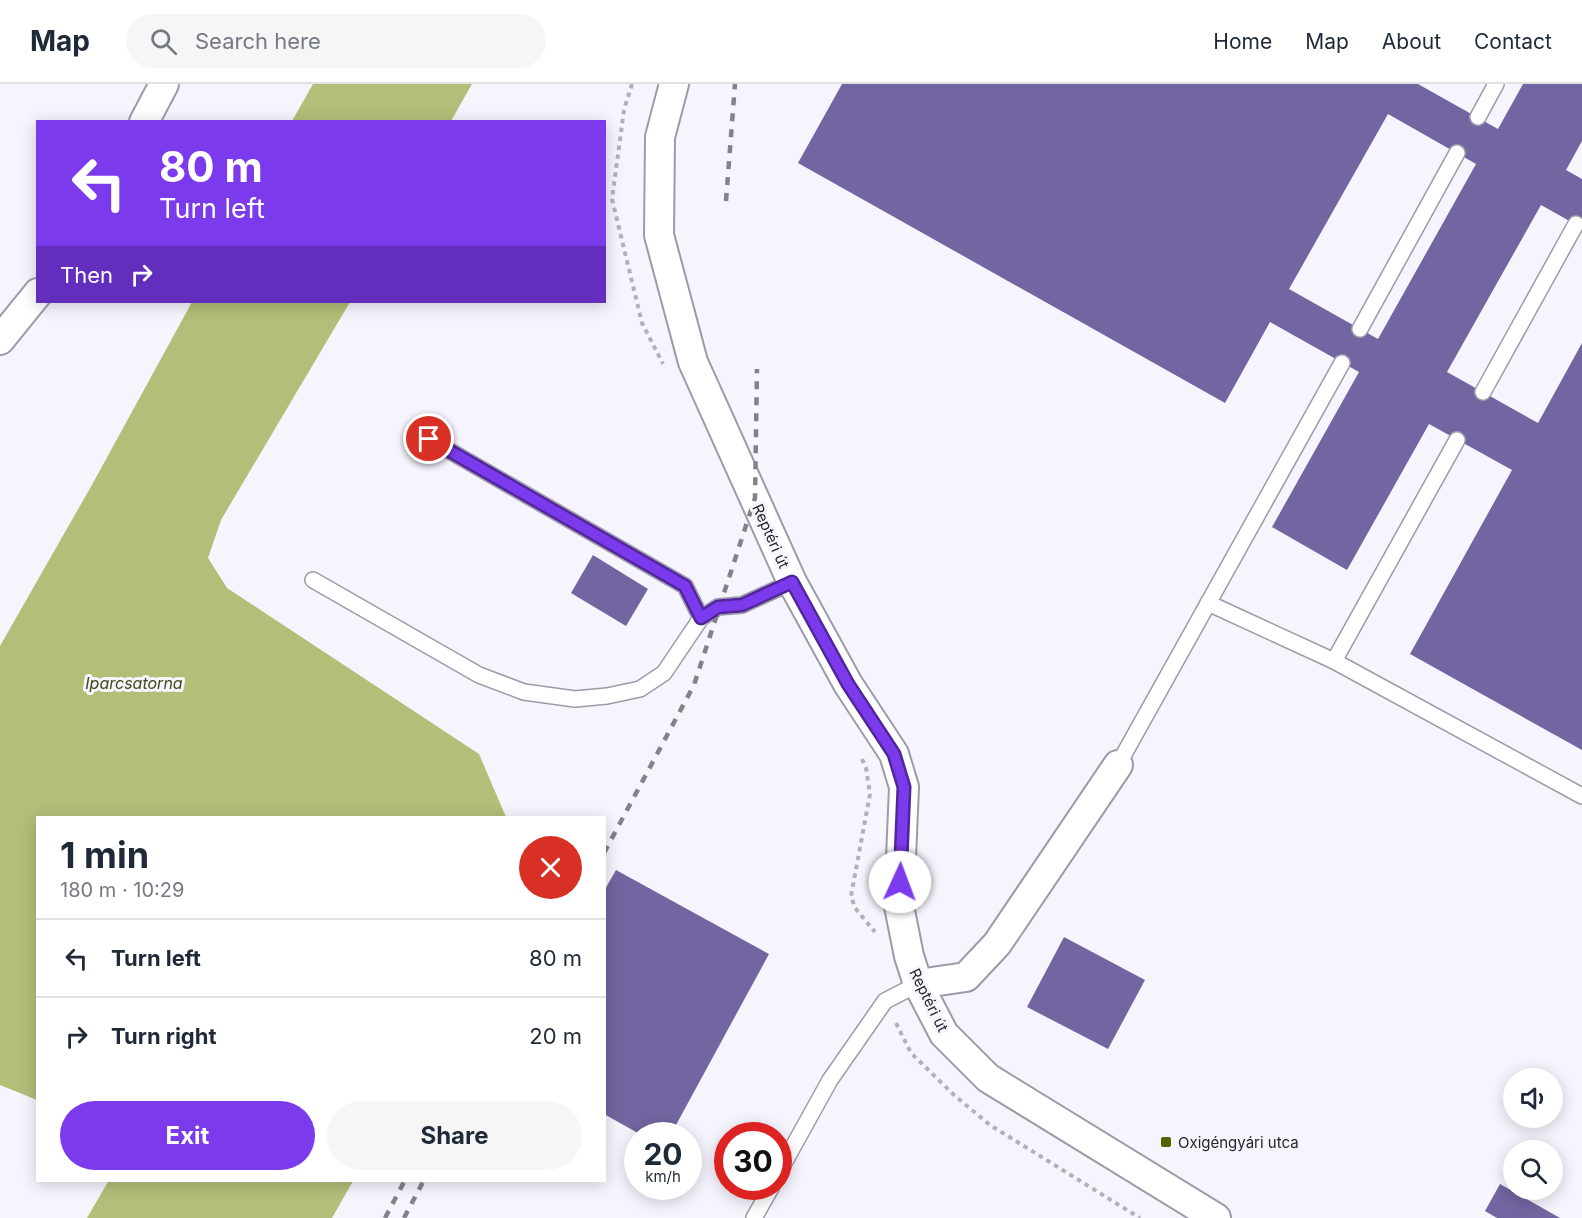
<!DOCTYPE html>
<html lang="en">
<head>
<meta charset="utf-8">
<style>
  :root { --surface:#fff; --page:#f6f6f7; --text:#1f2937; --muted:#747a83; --line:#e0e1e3; --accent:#7c3aed }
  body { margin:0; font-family:Inter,sans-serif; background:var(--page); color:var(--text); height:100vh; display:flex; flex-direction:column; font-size:22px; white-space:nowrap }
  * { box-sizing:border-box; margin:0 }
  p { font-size:20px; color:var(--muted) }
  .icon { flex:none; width:33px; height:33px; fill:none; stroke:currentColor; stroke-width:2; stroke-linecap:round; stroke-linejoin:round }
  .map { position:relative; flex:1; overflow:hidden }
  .panel { position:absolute; left:36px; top:732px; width:570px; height:366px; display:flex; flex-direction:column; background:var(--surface); border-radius:0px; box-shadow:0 3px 15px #0003 }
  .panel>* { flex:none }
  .top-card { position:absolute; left:36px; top:36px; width:570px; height:183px; border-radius:0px; box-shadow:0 3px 15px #0003; background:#7c3aed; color:#fff; overflow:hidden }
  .buttons { position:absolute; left:1503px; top:984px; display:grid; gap:12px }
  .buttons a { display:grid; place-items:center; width:60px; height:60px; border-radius:50%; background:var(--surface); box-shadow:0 3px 15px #0003; font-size:30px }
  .speed { position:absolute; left:624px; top:1038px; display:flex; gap:12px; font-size:30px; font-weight:700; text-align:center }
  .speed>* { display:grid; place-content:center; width:78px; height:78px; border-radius:50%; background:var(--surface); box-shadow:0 3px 15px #0003; line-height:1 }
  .speed small { font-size:15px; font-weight:400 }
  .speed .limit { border:9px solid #d22; background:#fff; color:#111 }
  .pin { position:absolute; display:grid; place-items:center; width:51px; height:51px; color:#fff; margin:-26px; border:3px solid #fff; border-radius:50%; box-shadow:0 2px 6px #0007 }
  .me { position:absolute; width:66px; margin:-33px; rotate:2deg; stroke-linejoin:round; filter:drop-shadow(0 0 4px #0008) }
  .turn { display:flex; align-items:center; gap:21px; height:126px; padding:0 24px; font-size:27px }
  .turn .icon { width:78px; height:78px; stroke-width:2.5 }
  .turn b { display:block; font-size:42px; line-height:51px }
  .then { display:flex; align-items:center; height:57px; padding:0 24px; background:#0003; gap:12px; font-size:22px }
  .round { display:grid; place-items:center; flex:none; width:63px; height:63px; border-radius:32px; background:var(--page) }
  .headline { display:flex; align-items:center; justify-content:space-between; height:102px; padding:0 24px }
  h1 { font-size:36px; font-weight:700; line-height:45px }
  .cta { display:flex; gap:12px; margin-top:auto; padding:12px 24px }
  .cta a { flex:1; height:69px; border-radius:36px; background:var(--accent); color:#fff; font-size:24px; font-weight:700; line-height:69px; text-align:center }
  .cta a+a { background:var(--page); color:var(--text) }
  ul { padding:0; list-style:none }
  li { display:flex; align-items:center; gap:18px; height:78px; padding:0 24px; border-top:2px solid var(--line) }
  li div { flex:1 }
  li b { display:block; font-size:22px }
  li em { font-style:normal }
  header { display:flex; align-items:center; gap:36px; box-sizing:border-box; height:84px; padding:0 30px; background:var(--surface); border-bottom:2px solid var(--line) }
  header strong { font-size:28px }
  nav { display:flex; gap:33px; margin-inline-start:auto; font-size:21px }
  .search { width:420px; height:54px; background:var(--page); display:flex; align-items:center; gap:15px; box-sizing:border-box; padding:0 21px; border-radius:33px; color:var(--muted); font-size:22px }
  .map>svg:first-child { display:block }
  .water { fill:#b2bf79 }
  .building { fill:#7365a1; fill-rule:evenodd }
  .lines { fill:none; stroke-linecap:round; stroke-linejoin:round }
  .service-casing { stroke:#9d9ba8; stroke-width:18 }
  .minor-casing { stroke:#9d9ba8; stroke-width:32 }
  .path { stroke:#b2b1b8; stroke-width:4; stroke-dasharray:4.5 4.5; stroke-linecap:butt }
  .service { stroke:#fff; stroke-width:15 }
  .minor { stroke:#fff; stroke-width:28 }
  .rail { stroke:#838289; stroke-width:4.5; stroke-dasharray:8 8; stroke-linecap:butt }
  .route-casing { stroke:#51269a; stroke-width:15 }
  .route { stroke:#7c3aed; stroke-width:10 }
  .poi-dot { fill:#566100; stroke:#f6f5fd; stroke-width:2 }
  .labels { text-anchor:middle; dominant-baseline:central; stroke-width:6; stroke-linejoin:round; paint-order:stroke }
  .street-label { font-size:15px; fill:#26252a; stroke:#f6f5fd }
  .poi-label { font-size:15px; fill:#26252a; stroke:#f6f5fd; text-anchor:start }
  .water-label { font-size:16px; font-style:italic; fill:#414915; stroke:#f6f5fd }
</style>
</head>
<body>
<header>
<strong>Map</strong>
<div class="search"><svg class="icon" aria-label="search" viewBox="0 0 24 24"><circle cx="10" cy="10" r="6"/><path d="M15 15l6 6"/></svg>Search here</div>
<nav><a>Home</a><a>Map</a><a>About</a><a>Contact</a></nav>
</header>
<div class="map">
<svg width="1582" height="1134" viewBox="0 0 1582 1134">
  <rect width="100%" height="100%" fill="#f6f5fd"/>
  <g class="water">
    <path d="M313,0H472L451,37H292Z"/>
    <path d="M192,218H350L221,436L208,474L227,504L479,670L506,733L38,734L37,1016L0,1001V562L93,399Z"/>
    <path d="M109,1096H353V1097L332,1134H87Z"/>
  </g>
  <g class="building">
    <path d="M842,0H1418L1498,45L1523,0H1582V57L1566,86L1582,95V144L1541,121L1447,288L1538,339L1582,259V666L1410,570L1512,386L1429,340L1347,486L1272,443L1359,288L1270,238L1225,319L798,79ZM1388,30L1476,80L1378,255L1289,205Z"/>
    <path d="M593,471L648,505L626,542L571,509Z"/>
    <path d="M616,786L769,870L670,1052H643L604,1030V807Z"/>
    <path d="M1064,853L1145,896L1108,965L1027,923Z"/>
    <path d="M1500,1100L1560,1134H1497L1485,1127Z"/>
  </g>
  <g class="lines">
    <g class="service-casing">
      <g id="service">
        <path d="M1478,33L1496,0"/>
        <path d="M1360,245L1457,69"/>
        <path d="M1483,308L1576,140"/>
        <path d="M429,355L685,502L701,534"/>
        <path d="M313,496L479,591L524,608L575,615L607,612L640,605L664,589L701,534L718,523L742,521L792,498"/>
        <path d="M1208,519L1334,577L1582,712"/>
        <path d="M1334,577L1457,356"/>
        <path d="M1118,681L1342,279"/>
        <path d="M778,1090L830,996L885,917L918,900"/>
        <path d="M754,1134L772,1102"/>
      </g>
    </g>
    <g class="minor-casing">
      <g id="minor">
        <path d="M674,0L660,53L659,151L693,278L792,498L848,600L894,670L904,703L899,822L909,872L918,900L944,950L988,994L1216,1134"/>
        <path d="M144,38L164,0"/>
        <path d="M0,256L38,209"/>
        <path d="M918,900L966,893L997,860L1118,681"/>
      </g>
    </g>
    <g class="path">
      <path d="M632,0L624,26L612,115L642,239L663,280"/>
      <path d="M862,675L866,684L870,710L851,812L855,824L875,848"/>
      <path d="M896,939L911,969L954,1011L990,1041L1140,1134"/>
    </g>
    <use href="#service" class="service"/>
    <use href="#minor" class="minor"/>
    <g class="rail">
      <path d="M726,117L735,0"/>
      <path d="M604,769L694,601L755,414L757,285"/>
      <path d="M385,1134L405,1096"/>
      <path d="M404,1134L424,1096"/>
    </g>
  </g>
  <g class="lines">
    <g class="route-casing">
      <path id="route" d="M429,355L685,502L701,534L718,523L742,521L792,498L848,600L894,670L904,703L900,798"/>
    </g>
    <use href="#route" class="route"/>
  </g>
  <rect class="poi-dot" x="1160" y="1052" width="12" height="12" rx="3"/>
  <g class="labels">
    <g class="street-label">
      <text transform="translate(771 452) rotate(66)">Reptéri út</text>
      <text transform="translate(929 916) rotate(64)">Reptéri út</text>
    </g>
    <g class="poi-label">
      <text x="1178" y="1058">Oxigéngyári utca</text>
    </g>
    <g class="water-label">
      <text x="134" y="599">Iparcsatorna</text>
    </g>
  </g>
</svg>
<div class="buttons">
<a><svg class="icon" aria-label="sound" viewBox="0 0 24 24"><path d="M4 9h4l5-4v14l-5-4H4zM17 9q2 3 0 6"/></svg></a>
<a><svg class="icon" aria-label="search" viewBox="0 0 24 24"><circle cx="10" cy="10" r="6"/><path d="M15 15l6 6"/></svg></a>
</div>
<div class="speed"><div>20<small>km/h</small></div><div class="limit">30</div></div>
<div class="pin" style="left:429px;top:355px;background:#d93025"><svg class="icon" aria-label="arrive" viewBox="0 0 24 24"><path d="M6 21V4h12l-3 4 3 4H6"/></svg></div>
<svg class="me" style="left:900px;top:798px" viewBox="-20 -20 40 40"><circle r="19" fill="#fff"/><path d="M0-13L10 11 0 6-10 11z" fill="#7c3aed"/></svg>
<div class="top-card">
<div class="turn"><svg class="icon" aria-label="left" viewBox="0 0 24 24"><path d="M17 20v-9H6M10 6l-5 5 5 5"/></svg><div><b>80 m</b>Turn left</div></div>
<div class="then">Then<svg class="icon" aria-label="right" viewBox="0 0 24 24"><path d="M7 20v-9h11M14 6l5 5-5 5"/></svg></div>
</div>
<section class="panel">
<div class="headline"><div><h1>1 min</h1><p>180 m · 10:29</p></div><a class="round" style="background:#d93025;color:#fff"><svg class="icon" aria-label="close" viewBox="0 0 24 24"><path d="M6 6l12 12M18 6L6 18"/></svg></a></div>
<ul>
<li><svg class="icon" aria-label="left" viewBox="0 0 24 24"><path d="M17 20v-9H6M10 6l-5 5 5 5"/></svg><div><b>Turn left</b></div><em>80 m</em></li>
<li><svg class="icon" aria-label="right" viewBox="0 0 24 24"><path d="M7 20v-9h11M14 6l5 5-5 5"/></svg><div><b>Turn right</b></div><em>20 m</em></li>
</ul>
<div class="cta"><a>Exit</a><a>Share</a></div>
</section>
</div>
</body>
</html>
